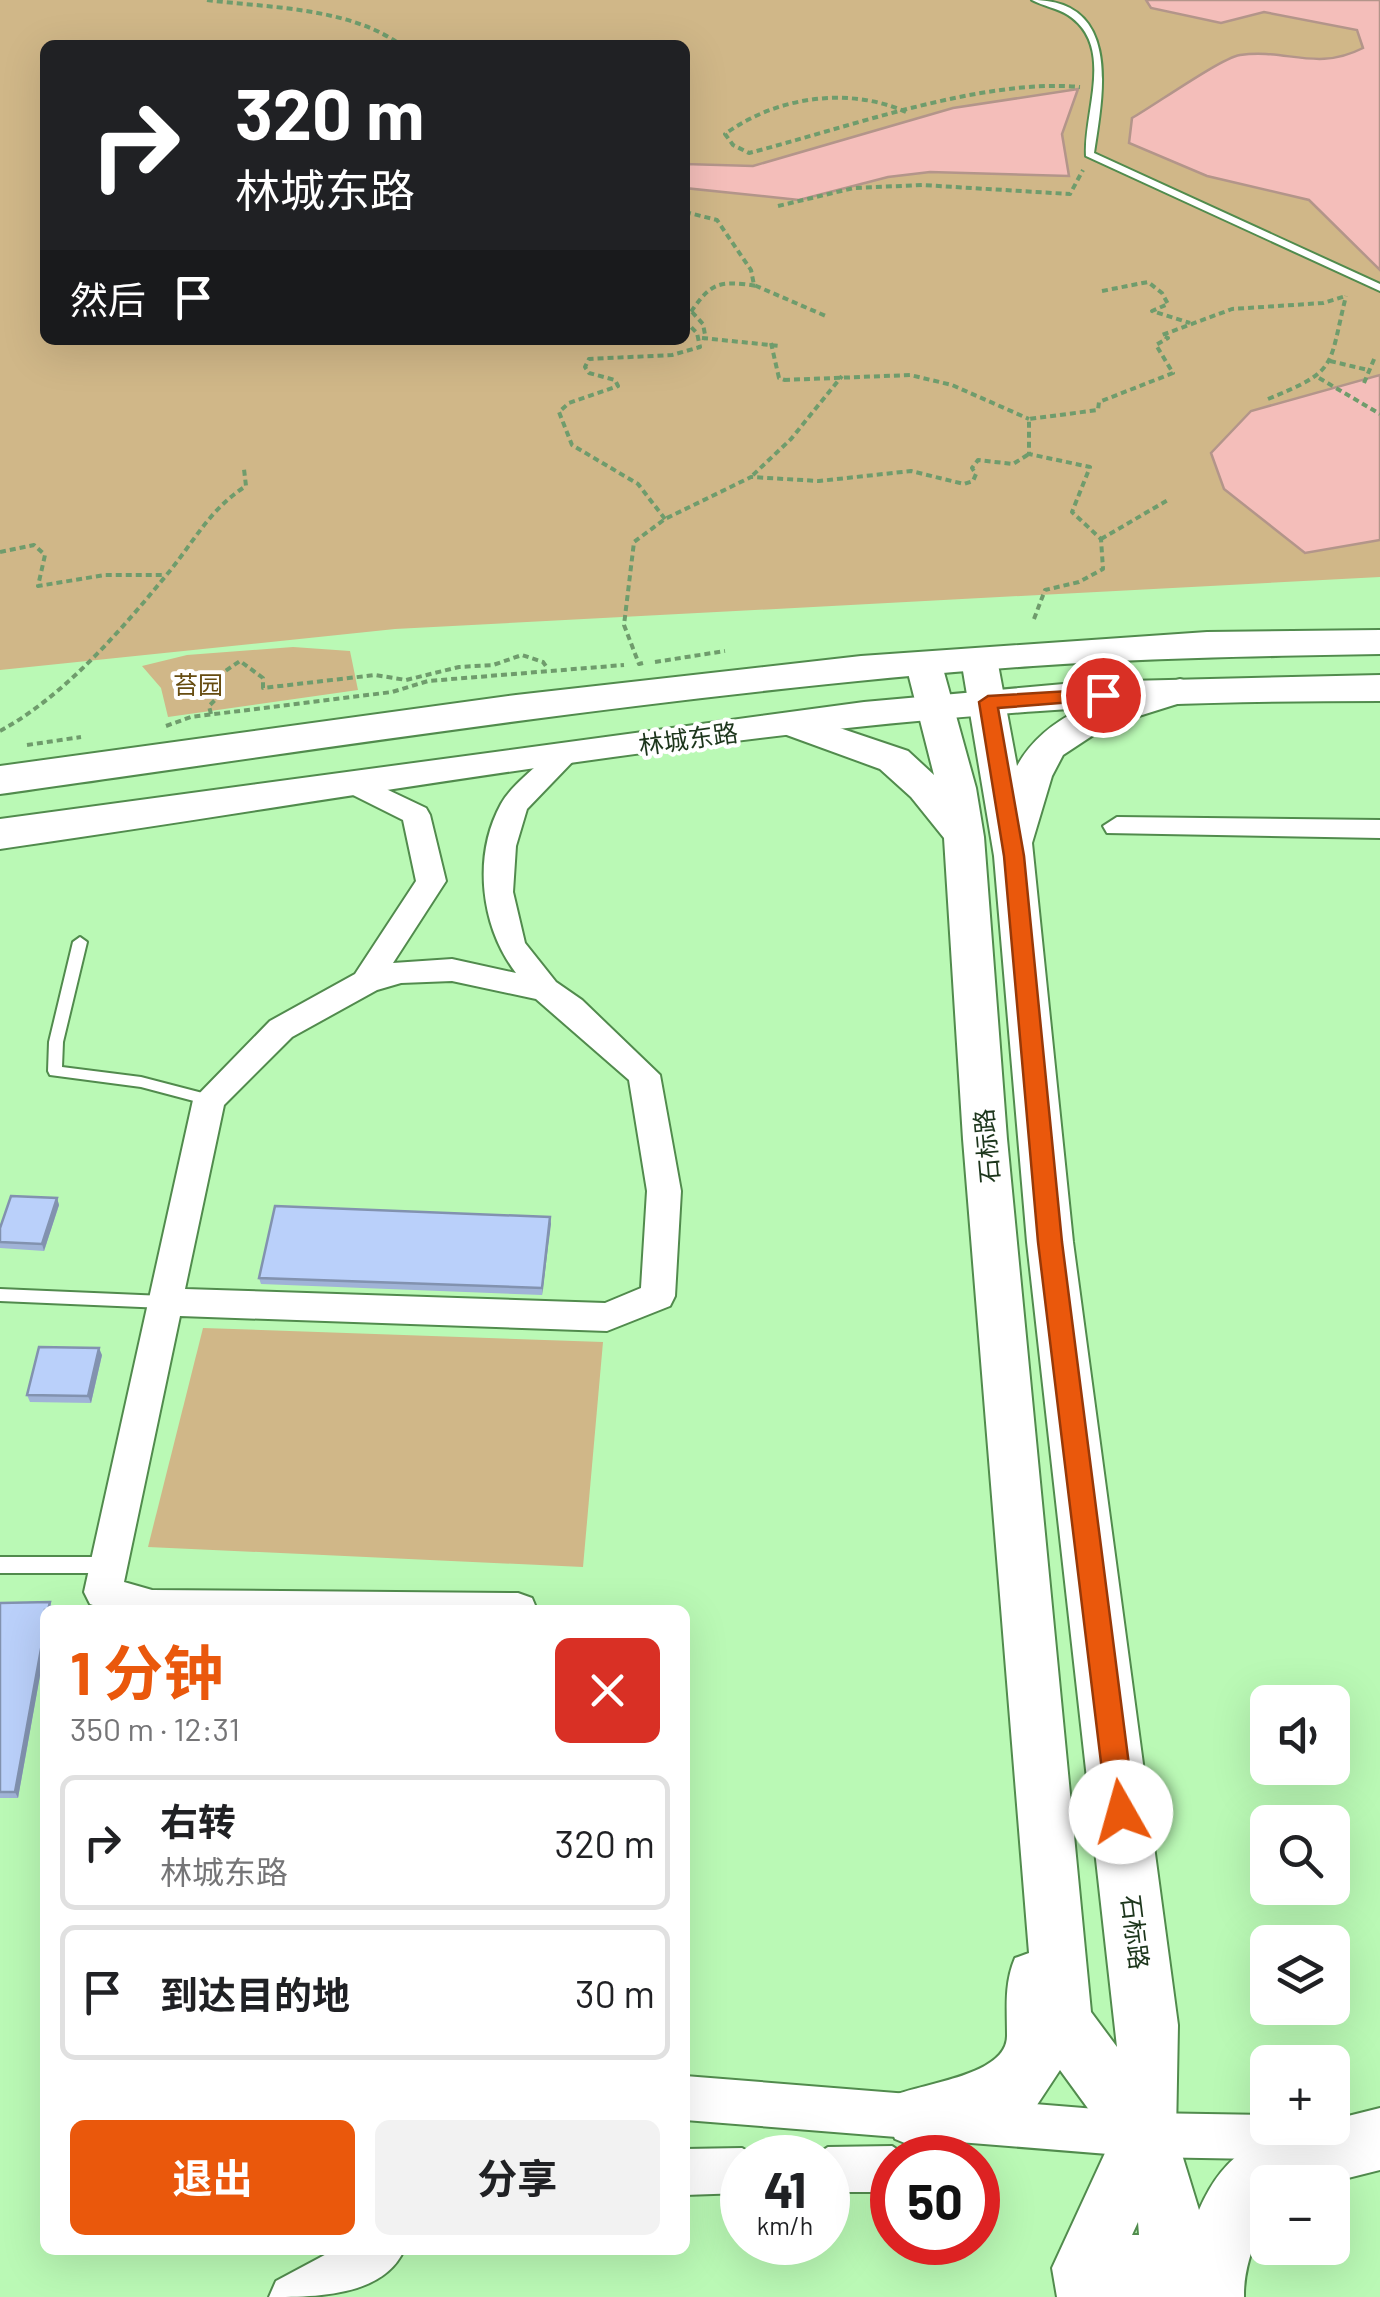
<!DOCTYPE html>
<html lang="zh">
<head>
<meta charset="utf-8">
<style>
  :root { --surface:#fff; --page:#f2f2f2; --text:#202124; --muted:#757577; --line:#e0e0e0; --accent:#ea580c }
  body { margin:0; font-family:Barlow,"Noto Sans SC",sans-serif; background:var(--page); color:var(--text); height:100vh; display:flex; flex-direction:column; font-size:38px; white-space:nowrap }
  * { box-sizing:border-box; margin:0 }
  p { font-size:32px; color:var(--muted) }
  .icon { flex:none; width:55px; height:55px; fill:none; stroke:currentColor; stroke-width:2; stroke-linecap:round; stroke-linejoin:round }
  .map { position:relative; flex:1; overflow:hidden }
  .side { position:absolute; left:40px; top:1605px; width:650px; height:650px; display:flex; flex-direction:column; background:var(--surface); border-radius:15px; box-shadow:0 10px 40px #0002 }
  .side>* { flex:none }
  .guide { position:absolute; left:40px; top:40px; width:650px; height:305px; border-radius:15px; box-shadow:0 10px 40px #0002; background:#202124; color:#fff; overflow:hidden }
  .fabs { position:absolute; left:1250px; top:1685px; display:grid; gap:20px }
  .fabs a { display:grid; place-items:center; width:100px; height:100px; border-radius:15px; background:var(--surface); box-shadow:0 10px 40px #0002; font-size:50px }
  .speed { position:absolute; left:720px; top:2135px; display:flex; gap:20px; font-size:50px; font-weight:700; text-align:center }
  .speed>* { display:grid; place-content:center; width:130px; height:130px; border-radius:50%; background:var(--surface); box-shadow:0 10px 40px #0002; line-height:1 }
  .speed small { font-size:25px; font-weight:400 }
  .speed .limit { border:15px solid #d22; background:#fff; color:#111 }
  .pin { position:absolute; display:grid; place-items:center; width:85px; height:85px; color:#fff; margin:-42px; border:5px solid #fff; border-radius:50%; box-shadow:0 2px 10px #0007 }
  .me { position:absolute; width:110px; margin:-55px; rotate:353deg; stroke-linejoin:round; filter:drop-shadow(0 0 8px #0008) }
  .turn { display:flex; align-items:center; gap:35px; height:210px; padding:0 30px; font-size:45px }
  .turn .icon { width:130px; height:130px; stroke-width:2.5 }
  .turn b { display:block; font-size:70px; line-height:85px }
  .then { display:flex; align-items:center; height:95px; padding:0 30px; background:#0003; gap:20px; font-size:38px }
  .round { display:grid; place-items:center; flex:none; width:105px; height:105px; border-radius:15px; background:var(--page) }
  .headline { display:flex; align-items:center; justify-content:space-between; height:170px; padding:0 30px }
  h1 { font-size:60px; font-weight:700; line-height:75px; color:var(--accent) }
  .action { display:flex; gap:20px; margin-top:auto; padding:20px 30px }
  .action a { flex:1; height:115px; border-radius:15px; background:var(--accent); color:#fff; font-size:40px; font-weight:700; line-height:115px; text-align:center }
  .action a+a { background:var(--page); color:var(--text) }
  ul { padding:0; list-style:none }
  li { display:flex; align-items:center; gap:30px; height:135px; margin:0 20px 15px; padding:0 10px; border:5px solid var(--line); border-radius:15px }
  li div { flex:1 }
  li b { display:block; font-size:38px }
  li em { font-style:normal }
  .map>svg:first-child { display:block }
  .green { fill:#d0b788; fill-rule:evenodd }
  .water { fill:#f4beba; stroke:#b3958a; stroke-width:2.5 }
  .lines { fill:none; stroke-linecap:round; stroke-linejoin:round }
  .service-casing { stroke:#518b4d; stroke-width:4 }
  .minor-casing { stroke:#518b4d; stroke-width:4 }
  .secondary-casing { stroke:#518b4d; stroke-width:4 }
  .primary-casing { stroke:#518b4d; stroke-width:4 }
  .path { stroke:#6f9c6c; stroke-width:4; stroke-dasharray:6 4; stroke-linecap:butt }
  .service { fill:#fff; fill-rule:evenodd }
  .minor { fill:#fff; fill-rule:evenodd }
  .secondary { fill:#fff; fill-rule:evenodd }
  .primary { fill:#fff; fill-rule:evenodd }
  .wall { fill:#a0b3d7 }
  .shaded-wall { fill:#8292af }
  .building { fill:#bad0fa; stroke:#8292af; stroke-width:2.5 }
  .route { fill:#ea580c; stroke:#983908; stroke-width:2.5 }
  .labels { text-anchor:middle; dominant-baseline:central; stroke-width:8; stroke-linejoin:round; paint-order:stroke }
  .park-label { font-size:25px; fill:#664c10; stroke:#fff }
  .street-label { font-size:25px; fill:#1c351b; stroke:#fff }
</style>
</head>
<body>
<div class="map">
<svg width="1380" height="2297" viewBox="0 0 1380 2297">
  <rect width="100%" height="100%" fill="#baf9b5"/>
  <g class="green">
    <path d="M0,0H1380V577L395,629L0,670ZM45,45H685V340H45Z"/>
    <path d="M293,647L350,651L358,690L168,717L161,688L142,666L187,655Z"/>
    <path d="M203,1328L603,1342L583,1567L148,1547Z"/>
  </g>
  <g class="water">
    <path d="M1146,0H1380V270L1309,200L1207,176L1129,143L1132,118C1155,105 1221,58 1240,55C1286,48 1316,72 1363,48L1357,30L1264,12L1221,23L1151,8Z"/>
    <path d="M1078,89L1062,134L1069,176L930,172L888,177L799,200L685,188V164L753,166L953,108Z"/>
    <path d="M1380,375V540L1305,553L1224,489L1211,453L1251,411Z"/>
  </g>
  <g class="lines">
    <g class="service-casing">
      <g id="service">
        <path d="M1032,0C1122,0 1103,94 1094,153L1380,284V291L1086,156C1083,113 1116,46 1068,15C1057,8 1043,6 1032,0Z"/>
        <path d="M80,937L87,942L63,1042L62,1067L141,1077L214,1096L216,1100L214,1104L209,1105L141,1087L50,1075L48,1071L49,1042L73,942Z"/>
        <path d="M0,1289L164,1296L170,1298L172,1302L170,1306L164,1308L0,1301Z"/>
        <path d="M0,1557H108L114,1560L117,1565L114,1570L108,1573H0Z"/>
      </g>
    </g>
    <g class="minor-casing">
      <g id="minor">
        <path d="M565,746L579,755L527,809L516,846L513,892L525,943L556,982L582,1000L660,1075L681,1191L675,1296L670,1306L607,1331L180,1316L124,1582L152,1590L518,1593L532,1598L537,1610H107L90,1604L84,1592L193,1100L270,1021L355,974L416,881L403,820L345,791L341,785L355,776L365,779L426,808L430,815L446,881L393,963L452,959L516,973C481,927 472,857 501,804C512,784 539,765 555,749ZM452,981L536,999L629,1080L647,1191L641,1288L605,1303L185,1289L224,1105L292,1037L377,990L401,983Z"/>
        <path d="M1117,817L1380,820V838L1107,833L1103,826Z"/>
        <path d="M685,2076L1145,2113L1268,2115V2128H1332V2116L1380,2117V2161L1145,2157L685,2120Z"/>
        <path d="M892,2146L910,2158H892V2192H828V2158H811L828,2147Z"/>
        <path d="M742,2148L759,2158H742V2193L685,2195V2149Z"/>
        <path d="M334,2250H404C383,2297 314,2297 269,2297L276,2281Z"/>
      </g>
    </g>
    <g class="secondary-casing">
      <path id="secondary" d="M979,648L992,651L997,659L1017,766C1051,706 1119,695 1180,679L1193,683L1199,691L1193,699L1107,726L1063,755L1052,776L1032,843L1073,1242L1178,2025L1176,2135L1199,2210C1225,2149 1267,2128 1332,2128V2120L1380,2108V2170L1332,2182H1268C1268,2222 1243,2255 1244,2297H1057L1052,2268L1111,2140L1060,2070L1031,2114L917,2148L895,2139L886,2117L895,2095C925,2083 1007,2075 1007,2036C1007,2008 1004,1984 1015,1958L1029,1953L963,1139L944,838L911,797L880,769L784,734L778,726L784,718L797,714L810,718L908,751L934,775L906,665L911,657H937L942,665L976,788L984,837L1007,1139L1091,2012L1117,2047L1027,1242L994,856L961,659L966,651ZM1138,2222L1139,2235H1132Z"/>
    </g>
    <g class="primary-casing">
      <g id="primary">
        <path d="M1380,630V654C1264,656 1149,658 1033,666C687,691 343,746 0,794V766L516,695L861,656L1207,632Z"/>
        <path d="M1380,675V701C1267,701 1153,703 1040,711C692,735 346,799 0,849V819L864,702L1086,682Z"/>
      </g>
    </g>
    <g class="path">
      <path d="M207,0C270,8 348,7 401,45"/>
      <path d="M906,112C848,86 776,97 725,134L733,145L749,153C846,128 982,78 1080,87"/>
      <path d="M778,206L854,188L922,185L1070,194L1083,170"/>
      <path d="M685,212L717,220L751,270L754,285L828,317"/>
      <path d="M1102,291L1148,282L1162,293L1168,304L1152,311L1190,323"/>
      <path d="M692,312L703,324L706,340"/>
      <path d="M685,320C710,285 713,279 757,286"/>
      <path d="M702,338L780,346"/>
      <path d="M771,343L779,378L785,380"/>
      <path d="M1330,361L1368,370"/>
      <path d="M1319,378L1380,414"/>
      <path d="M784,380L910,375L952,385L1029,419"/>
      <path d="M1364,383L1375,357"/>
      <path d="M1268,399C1339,370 1328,368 1346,296"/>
      <path d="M753,475L791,439L842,376"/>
      <path d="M665,519L638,484L572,445L559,412L569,403L618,386L615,380L589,373L585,367L589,359L672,355L700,347L697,333L685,321"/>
      <path d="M1101,539L1168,500"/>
      <path d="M0,552L34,545L45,555L38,586L105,575H164"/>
      <path d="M1034,619L1045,590L1079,582L1103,569L1101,539L1072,512L1090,467L1029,454V419L1098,410L1099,402L1173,373L1156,345L1168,338L1162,335L1232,309L1323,303L1346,296"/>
      <path d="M655,662L725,651"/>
      <path d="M643,663L639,664L624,625L634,542L665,519L751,477L819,481L911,471L964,484L973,481L976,474L972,468L978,460L1013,464L1029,454"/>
      <path d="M211,714L209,706L219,696L209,682L240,661L263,678V688L375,675L406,680L459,667L493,665L522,655L543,662L548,669"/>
      <path d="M166,726L191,717L392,692L428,681L624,665"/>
      <path d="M0,731C66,695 122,629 169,572C195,540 210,509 246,486L244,469"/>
      <path d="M27,745L81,737"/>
    </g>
    <use href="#service" class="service"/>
    <use href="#minor" class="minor"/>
    <use href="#secondary" class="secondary"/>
    <use href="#primary" class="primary"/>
  </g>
  <g class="wall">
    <path d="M57,1198L59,1205L44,1251L0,1248V1228Z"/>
    <path d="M550,1217L542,1295L261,1284L259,1278Z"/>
    <path d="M102,1355L91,1403L30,1402L27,1395Z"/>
    <path d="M50,1602L52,1608L18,1798H0V1603Z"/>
  </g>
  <g class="shaded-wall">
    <path d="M57,1198L59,1205L44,1251L42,1244Z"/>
    <path d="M550,1217L551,1224L542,1295V1288Z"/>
    <path d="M99,1348L102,1355L91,1403L88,1396Z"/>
    <path d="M45,1627V1648L18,1798L15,1792Z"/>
  </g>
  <g class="building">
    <path d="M11,1196L57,1198L42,1244L0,1242V1228Z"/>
    <path d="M275,1206L550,1217L542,1288L259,1278Z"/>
    <path d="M39,1347L99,1348L88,1396L27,1395Z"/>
    <path d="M50,1602L48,1610H45V1627L15,1792H0V1603Z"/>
  </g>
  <path class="route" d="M1103,689L1113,695L1110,699L998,708L1024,856L1062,1242L1135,1812L1131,1821L1121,1825L1111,1821L1107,1812L1038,1242L1004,856L979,702L988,696Z"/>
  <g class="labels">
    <g class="park-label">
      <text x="198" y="684">苔园</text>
    </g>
    <g class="street-label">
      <text transform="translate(688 738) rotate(-8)">林城东路</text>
      <text transform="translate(986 1146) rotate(-95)">石标路</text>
      <text transform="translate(1136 1932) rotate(83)">石标路</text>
    </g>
  </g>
</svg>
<div class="fabs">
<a><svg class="icon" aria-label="sound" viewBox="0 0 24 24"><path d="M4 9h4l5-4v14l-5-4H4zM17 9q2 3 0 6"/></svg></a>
<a><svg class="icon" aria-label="search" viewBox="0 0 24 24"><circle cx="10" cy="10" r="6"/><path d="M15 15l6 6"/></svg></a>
<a><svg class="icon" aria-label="layers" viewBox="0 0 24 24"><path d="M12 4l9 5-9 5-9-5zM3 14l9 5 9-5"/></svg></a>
<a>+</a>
<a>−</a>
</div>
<div class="speed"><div>41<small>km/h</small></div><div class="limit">50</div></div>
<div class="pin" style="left:1103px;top:695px;background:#d93025"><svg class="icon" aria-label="arrive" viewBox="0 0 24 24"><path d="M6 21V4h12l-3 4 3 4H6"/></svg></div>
<svg class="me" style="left:1121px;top:1812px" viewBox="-20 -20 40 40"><circle r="19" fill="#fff"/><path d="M0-13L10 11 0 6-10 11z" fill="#ea580c"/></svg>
<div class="guide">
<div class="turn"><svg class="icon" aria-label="right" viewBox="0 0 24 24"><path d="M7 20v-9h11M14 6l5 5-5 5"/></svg><div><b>320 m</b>林城东路</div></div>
<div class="then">然后<svg class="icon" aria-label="arrive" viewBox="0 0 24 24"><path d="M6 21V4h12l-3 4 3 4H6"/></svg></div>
</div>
<section class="side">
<div class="headline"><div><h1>1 分钟</h1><p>350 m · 12:31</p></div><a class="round" style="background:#d93025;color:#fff"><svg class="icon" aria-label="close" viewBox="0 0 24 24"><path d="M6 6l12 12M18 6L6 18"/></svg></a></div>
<ul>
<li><svg class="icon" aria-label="right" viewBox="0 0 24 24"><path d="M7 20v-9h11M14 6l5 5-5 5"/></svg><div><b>右转</b><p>林城东路</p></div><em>320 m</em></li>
<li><svg class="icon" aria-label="arrive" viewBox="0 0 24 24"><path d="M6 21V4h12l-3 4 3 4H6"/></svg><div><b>到达目的地</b></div><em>30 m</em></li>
</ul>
<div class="action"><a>退出</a><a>分享</a></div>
</section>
</div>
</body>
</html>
